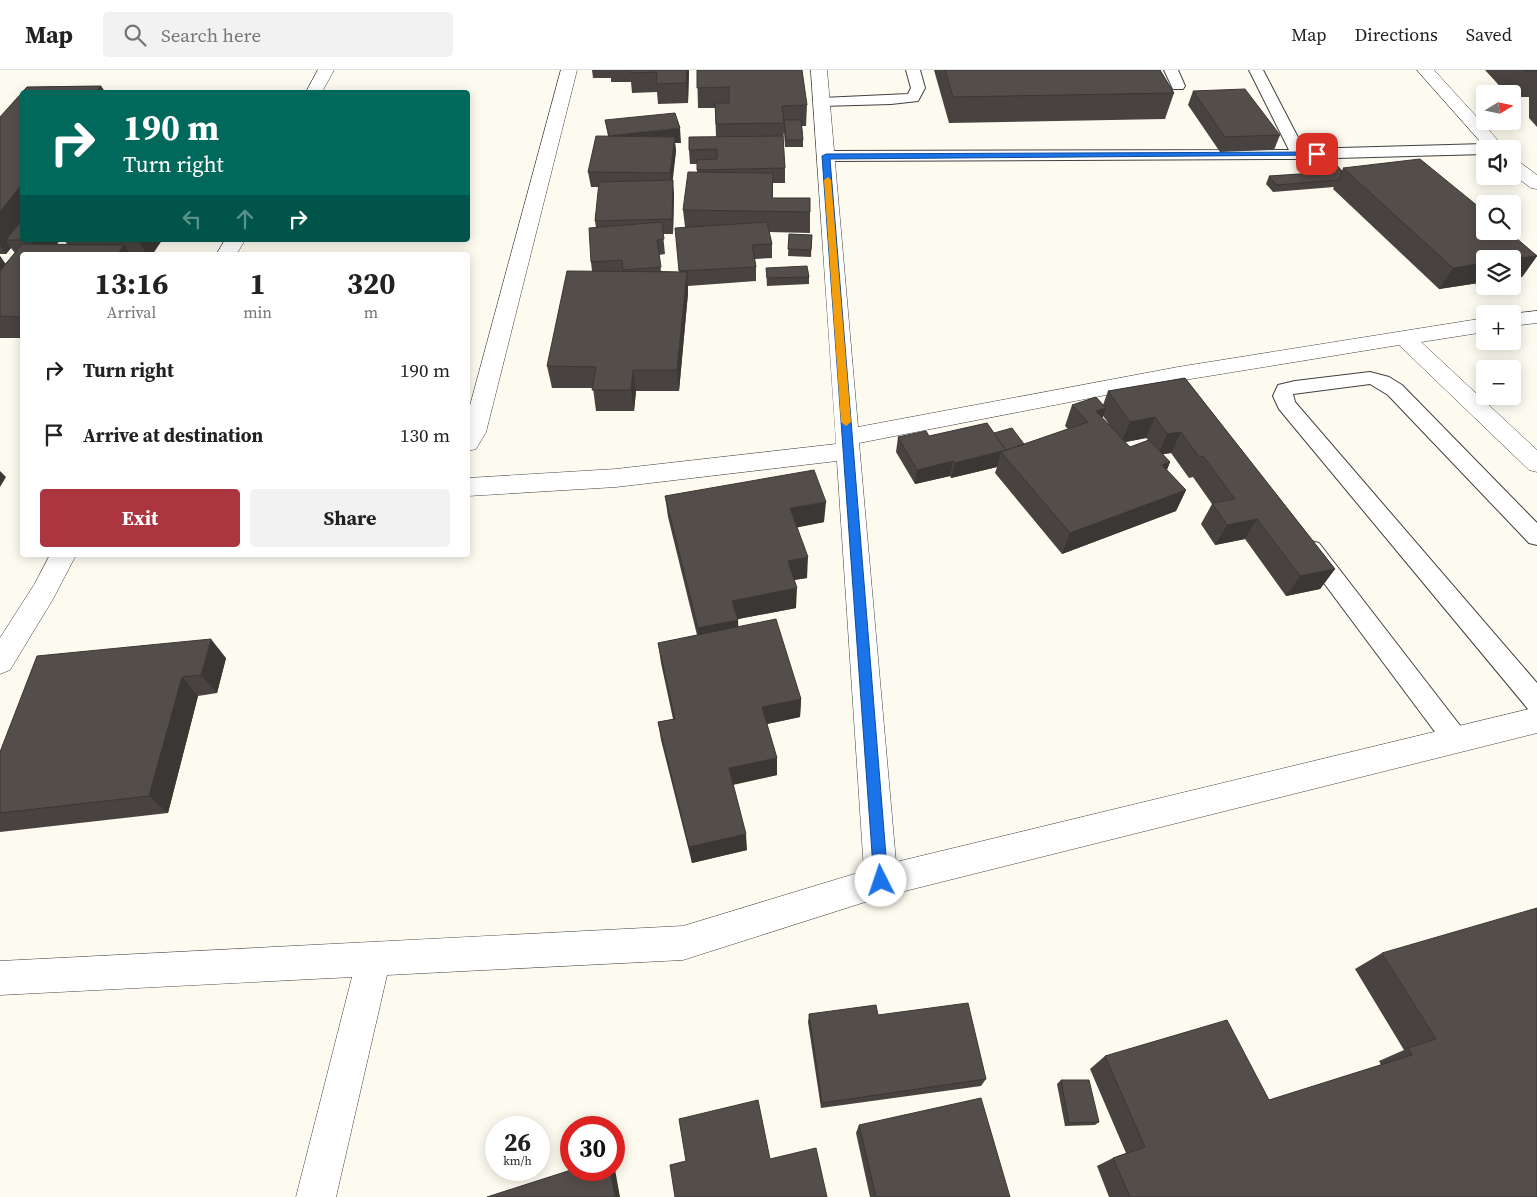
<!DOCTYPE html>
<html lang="en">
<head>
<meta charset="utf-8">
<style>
  :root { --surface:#fff; --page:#f2f2f2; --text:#222; --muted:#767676; --line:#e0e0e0; --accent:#ac3640 }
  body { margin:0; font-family:"Source Serif 4",serif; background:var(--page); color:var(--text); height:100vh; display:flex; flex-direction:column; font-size:19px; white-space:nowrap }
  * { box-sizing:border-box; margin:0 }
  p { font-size:16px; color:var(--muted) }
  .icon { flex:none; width:28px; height:28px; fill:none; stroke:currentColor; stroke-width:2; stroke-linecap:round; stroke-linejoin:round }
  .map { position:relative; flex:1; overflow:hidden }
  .side { position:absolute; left:20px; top:182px; width:450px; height:305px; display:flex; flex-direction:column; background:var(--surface); border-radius:5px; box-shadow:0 2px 12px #0003 }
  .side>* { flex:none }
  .guide { position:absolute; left:20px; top:20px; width:450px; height:152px; border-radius:5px; box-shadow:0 2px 12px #0003; background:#00695c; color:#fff; overflow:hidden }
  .needle { width:32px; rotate:80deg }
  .fabs { position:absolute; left:1476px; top:15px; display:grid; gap:10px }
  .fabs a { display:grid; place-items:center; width:45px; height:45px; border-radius:5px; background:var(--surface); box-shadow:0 2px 12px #0003; font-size:25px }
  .speed { position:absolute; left:485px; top:1046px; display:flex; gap:10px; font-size:25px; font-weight:700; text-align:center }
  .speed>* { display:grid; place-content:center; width:65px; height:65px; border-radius:50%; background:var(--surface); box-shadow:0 2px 12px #0003; line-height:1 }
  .speed small { font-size:12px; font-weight:400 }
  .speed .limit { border:8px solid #d22; background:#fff; color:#111 }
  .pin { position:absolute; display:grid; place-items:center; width:42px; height:42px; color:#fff; margin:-21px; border-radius:10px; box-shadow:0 2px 8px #0006 }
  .me { position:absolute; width:55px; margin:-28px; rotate:356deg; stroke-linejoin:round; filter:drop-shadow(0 0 4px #0008) }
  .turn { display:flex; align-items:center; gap:18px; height:105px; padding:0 20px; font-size:22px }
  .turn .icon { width:65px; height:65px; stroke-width:2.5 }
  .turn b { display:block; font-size:35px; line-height:42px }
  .lanes { display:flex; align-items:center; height:48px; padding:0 20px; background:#0003; justify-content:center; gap:25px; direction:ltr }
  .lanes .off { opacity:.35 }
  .eta { display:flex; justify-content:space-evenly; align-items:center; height:85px; text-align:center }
  .eta b { font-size:30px; font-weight:700; line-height:35px }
  .button { display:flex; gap:10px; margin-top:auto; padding:10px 20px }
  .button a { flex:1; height:58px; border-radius:5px; background:var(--accent); color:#fff; font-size:20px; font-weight:700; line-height:58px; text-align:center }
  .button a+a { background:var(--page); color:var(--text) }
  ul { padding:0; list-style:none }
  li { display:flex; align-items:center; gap:15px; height:65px; padding:0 20px }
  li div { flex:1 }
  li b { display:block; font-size:19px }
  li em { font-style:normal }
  header { display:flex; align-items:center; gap:30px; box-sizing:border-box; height:70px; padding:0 25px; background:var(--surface); border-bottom:1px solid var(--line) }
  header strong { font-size:24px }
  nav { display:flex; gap:28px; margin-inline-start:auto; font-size:18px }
  .search { width:350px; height:45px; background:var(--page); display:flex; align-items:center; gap:12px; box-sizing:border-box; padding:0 18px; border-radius:5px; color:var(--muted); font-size:19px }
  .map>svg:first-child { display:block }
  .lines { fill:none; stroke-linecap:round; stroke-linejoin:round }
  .lane-casing { stroke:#404040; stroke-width:2 }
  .street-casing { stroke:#404040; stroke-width:1 }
  .lane { fill:#fff; fill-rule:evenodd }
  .street { fill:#fff; fill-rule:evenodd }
  .wall { fill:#484340; fill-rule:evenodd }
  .shaded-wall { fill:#3b3734 }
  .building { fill:#544e4b; stroke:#3b3734 }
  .route { fill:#1a73e8; stroke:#114b97 }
  .slow { fill:#f59e0b }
</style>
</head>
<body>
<header>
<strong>Map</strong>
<div class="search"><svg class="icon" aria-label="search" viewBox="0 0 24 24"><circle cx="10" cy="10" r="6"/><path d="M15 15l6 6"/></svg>Search here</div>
<nav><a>Map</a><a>Directions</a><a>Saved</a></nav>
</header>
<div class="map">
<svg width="1537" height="1127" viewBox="0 0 1537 1127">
  <rect width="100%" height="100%" fill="#fdfaef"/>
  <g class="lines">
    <g class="lane-casing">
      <g id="lane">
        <path d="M906,0H920L925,18L918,31L891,34L822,36L817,35L815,32L817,29L822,28L908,24L911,18Z"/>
        <path d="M1164,0H1178L1185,16L1183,19H1173Z"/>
        <path d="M1249,0H1263L1304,79L1485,74L1490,76L1492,79H1485V84L1299,89L826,91L821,89L818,86L821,83L826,81L1289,80Z"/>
        <path d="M1370,302L1389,307L1402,315L1537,453V475L1529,473L1388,325L1370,314L1293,324L1295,332L1537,613V642L1528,639L1279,339L1273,326L1278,315L1295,311Z"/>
        <path d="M1311,471L1319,473L1465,662L1469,670L1465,678L1456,681L1447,678L1303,485L1300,479L1303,473Z"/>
      </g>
    </g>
    <g class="street-casing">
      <g id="street">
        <path d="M318,0H334L322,22H306Z"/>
        <path d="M561,0H577L486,362L476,379L468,381V343Z"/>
        <path d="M811,0H827L858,357L1178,297L1485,248V262L1421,272L1537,380V402L1529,400L1399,275L1178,311L859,373L896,792L1537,637V663L881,827L683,890L387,905L336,1127H296L352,907L0,925V891L683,856L864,801L837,391L616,417L468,426V408L616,399L836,374Z"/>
        <path d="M1417,0H1434L1506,79H1487Z"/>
        <path d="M1512,90L1518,91L1537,105V119L1531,118L1512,104Z"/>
        <path d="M225,170H245L236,185H216Z"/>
        <path d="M1537,241V253L1512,256L1511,244Z"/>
        <path d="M50,485H76L53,529L10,600L0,604V568L34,515Z"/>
      </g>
    </g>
    <use href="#lane" class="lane"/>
    <use href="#street" class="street"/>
  </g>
  <g class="wall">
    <path d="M592,0H689L688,33L658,34L657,22L632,23L631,12H611V8H593Z"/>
    <path d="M697,0L807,35L806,56H802L803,70V77H785L784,62L783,73L785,98V113H773V128L810,142V163L769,162L772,174V188L755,189L756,197V211L688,216V223L679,321H636L634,341H596L593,318H552L547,296L592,201L591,192L596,158L595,151L599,117H591L588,102L608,66L605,50L681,73H675L676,81L672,110L674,125L673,164H663L665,184L659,185L661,201L679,202L685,157L683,140L697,102V94H690L689,80L716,67L715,38H698Z"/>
    <path d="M934,0H1160L1174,23L1165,49L949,53Z"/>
    <path d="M1485,0H1537V57L1529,48V27H1512V24H1507Z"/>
    <path d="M101,16L105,22H22V170H60L57,174H67L64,170H162L152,185H22V268H0V186L5,194L15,183L11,178L6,184H0V47L27,17Z"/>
    <path d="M1193,21L1280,65L1274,80L1220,82L1188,35Z"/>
    <path d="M1321,93L1342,101L1343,98L1537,185V186L1522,207L1512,208V189H1485V212L1439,219L1333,119L1334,117L1273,122L1266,114L1269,106L1320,103L1317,100Z"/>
    <path d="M789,164L812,165L811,187L788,186Z"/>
    <path d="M766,198L809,207V214L767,216Z"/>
    <path d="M1185,308L1335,499L1320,519L1286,526L1245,469L1215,475L1201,454L1212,434L1193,407L1189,408L1171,383L1163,384L1170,392L1167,400L1186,420L1176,441L1062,484L995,403L997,397L951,408L950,406L915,414L896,382L898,367L929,366L1024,374L1068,359L1065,356L1072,335H1103L1108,321ZM1103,346L1109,354L1102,348ZM1146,368L1148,370L1130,377L1125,372Z"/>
    <path d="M665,426L824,452L797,457L807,508L794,510L796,538L738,549V557L801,629L800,647L767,654L777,705L733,715L747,780L692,793L661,670L658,652L673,649L661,593L658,573L697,565L668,447Z"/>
    <path d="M226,588L217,623L198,626L168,743L0,762V682Z"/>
    <path d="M1382,883L1537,1127H1109L1097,1096L1113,1088L1126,1083L1090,999L1105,986L1269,1030L1381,995L1379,991L1404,980L1355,899Z"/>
    <path d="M809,944L878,945L986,1009L981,1016L821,1038L808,952Z"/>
    <path d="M1061,1010L1099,1052L1095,1055L1065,1056L1057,1014Z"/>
    <path d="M859,1055L1010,1127H870L856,1063Z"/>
  </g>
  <g class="shaded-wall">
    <path d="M687,0H689L688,33L686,13Z"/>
    <path d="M101,16L105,22H96Z"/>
    <path d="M680,58L681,73H675L676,81L672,117L670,103L609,66Z"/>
    <path d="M673,110L674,125L673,164L672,149Z"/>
    <path d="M22,114V163L6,170L11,178L6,184L0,175V142Z"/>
    <path d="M30,170H60L49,185H40Z"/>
    <path d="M138,170H162L152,185H147Z"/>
    <path d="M124,175L130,185H117Z"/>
    <path d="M0,186L13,204L0,221Z"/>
    <path d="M1537,186L1522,207L1512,208V189Z"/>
    <path d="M1485,193V212L1439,219L1453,198Z"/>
    <path d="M687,202L688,223L679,321L677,300Z"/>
    <path d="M633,300L636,321L634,341L631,320Z"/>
    <path d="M1106,338L1098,359L1096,341Z"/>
    <path d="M1155,347L1146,368L1121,373L1130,352Z"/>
    <path d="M1181,362L1171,383L1158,385L1167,364Z"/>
    <path d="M1001,382L997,397L951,408L955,393Z"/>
    <path d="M953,391L950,406L915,414L917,400Z"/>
    <path d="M1170,392L1161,413L1162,395Z"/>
    <path d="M0,401L6,407L0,417Z"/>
    <path d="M1186,420L1176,441L1062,484L1070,463Z"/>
    <path d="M826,432L824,452L790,459V438Z"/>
    <path d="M1257,449L1245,469L1215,475L1227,455Z"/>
    <path d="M808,487L807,508L787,511L788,491Z"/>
    <path d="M1335,499L1320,519L1286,526L1300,506Z"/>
    <path d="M797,518L796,538L733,550L732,531Z"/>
    <path d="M738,550L739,569L700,577L698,558Z"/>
    <path d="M211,569L226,588L217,623L201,605Z"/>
    <path d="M182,607L198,626L168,743L149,726Z"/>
    <path d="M801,629L800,647L762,655V637Z"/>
    <path d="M777,688V705L730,715L729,698Z"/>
    <path d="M746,764L747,780L692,793L689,777Z"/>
    <path d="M614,1094L620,1127H615L610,1100H614Z"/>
  </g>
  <g class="building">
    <path d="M630,0H687L686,13L656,14L657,2L630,3Z"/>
    <path d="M697,0H802L807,35L782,36L784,53L716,54L715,33H729V17L697,18Z"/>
    <path d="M945,0H1160L1174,23L953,27Z"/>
    <path d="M1524,0H1537V1H1525Z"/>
    <path d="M101,16L96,22H22V114L0,142V47L27,17Z"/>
    <path d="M1245,19L1280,65L1225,67L1193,21Z"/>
    <path d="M675,43L680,58L609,66L605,50Z"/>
    <path d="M784,50H801L803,70H786Z"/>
    <path d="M596,66L675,67L670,103L588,102Z"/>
    <path d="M783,66L785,98L697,100V90L717,89V79L689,80V67Z"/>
    <path d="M1420,89L1485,142V161H1508L1537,186L1512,189H1485V193L1453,198L1343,98Z"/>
    <path d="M1334,92L1342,101L1338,110L1276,115L1269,106L1329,102L1321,93Z"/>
    <path d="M688,102L773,103L772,128H810V142L683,140Z"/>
    <path d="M673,110L672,149L595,151L599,112Z"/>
    <path d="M22,150V170H30H6Z"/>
    <path d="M662,152L664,169L657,170L661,197L623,200L622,190L591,192L589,158Z"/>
    <path d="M767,152L772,174L752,175L756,197L679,201L675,158Z"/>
    <path d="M789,164L812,165L811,180L788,179Z"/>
    <path d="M22,174L124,175L117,185H22V247L0,246V201Z"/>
    <path d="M807,196L809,207L767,208L766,198Z"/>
    <path d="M567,201L687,202L677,300H633L631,320H592L596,297L547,296Z"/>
    <path d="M1185,308L1335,499L1300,506L1257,449L1227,455L1212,433L1235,429L1203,386L1199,387L1181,362L1167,364L1155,347L1130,352L1108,321Z"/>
    <path d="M1096,327L1106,338L1096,341L1130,377L1149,370L1170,392L1162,395L1186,420L1070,463L1001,382L1088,352L1072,335Z"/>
    <path d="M987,353L1006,380L955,393L953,391L917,400L898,367L926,361L929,366Z"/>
    <path d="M1012,358L1024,374L1006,380L994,363Z"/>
    <path d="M814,400L826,432L790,438L808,487L788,491L797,518L732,531L738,550L698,558L665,426Z"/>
    <path d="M776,549L801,629L762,637L777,688L729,698L746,764L689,777L658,652L675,649L658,573Z"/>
    <path d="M211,569L201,605L182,607L149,726L0,743V682L37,586Z"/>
    <path d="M1537,838V1127H1130L1113,1088L1145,1077L1105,986L1227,950L1269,1030L1412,985L1408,978L1436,969L1382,883Z"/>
    <path d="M968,933L986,1009L822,1033L809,944L876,935L878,945Z"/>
    <path d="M1061,1010H1089L1099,1052L1069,1053Z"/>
    <path d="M981,1028L1010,1127H876L859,1055Z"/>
    <path d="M758,1030L770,1089L816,1078L827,1127H675L670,1095L686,1091L679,1049Z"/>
    <path d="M571,1100H610L615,1127H487Z"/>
  </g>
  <path class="route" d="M1317,82H1320V85L830,89L888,811L886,816L881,818L876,816L874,811L822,86L826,84Z"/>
  <path class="slow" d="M828,107L831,110L851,352L846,356L841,352L824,110Z"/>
</svg>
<div class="fabs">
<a><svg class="needle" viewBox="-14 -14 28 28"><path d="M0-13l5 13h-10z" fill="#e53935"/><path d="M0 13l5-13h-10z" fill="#767676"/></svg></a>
<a><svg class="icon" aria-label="sound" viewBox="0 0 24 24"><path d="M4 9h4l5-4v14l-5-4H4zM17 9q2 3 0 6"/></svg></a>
<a><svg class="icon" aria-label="search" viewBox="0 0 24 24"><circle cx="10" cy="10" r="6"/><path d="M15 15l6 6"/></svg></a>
<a><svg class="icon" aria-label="layers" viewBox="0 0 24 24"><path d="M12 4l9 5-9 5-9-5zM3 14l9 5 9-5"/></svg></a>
<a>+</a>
<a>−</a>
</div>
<div class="speed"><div>26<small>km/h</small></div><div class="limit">30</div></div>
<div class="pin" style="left:1317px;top:84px;background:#d93025"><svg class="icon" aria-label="arrive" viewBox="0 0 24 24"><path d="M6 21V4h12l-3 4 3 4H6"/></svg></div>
<svg class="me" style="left:881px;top:811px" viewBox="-20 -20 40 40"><circle r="19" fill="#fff"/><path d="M0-13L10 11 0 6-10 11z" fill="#1a73e8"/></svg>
<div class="guide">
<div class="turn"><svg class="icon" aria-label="right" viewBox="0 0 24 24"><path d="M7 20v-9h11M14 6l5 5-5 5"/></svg><div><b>190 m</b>Turn right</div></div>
<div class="lanes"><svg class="icon off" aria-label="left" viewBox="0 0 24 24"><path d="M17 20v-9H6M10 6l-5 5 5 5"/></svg><svg class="icon off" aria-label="ahead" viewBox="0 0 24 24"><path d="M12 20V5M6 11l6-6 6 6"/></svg><svg class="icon" aria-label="right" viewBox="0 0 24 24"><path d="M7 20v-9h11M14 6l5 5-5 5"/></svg></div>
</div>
<section class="side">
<div class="eta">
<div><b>13:16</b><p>Arrival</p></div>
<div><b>1</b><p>min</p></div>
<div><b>320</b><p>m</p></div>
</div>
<ul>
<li><svg class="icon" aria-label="right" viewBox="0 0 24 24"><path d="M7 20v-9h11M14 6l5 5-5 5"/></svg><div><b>Turn right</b></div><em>190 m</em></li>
<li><svg class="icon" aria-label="arrive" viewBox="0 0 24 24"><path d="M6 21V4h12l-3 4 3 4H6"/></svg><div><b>Arrive at destination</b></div><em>130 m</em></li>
</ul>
<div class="button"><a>Exit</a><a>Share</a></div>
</section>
</div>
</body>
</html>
